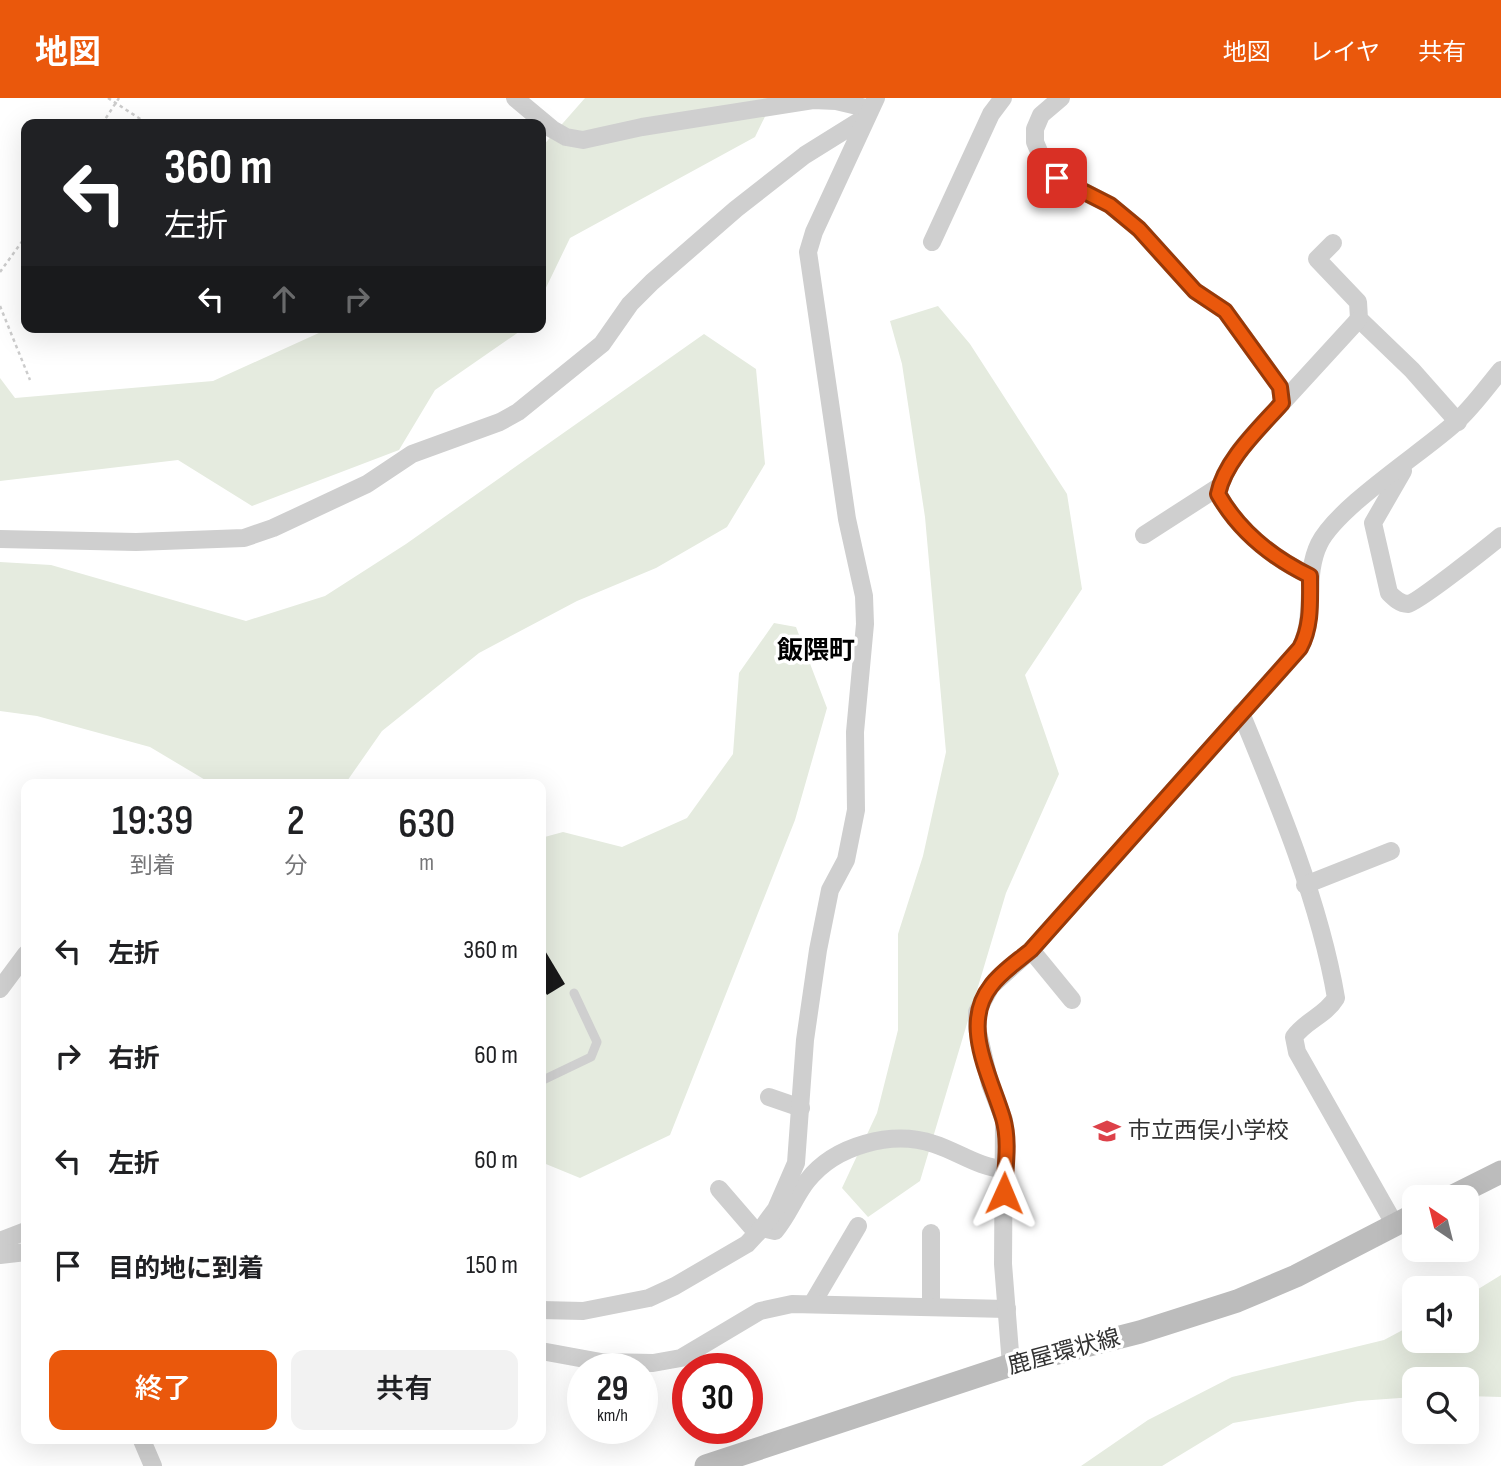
<!DOCTYPE html>
<html lang="ja">
<head>
<meta charset="utf-8">
<style>
  :root { --surface:#fff; --page:#f2f2f2; --text:#202124; --muted:#757577; --accent:#ea580c }
  body { margin:0; font-family:"Sofia Sans Condensed","Noto Sans JP",sans-serif; background:var(--page); color:var(--text); height:100vh; display:flex; flex-direction:column; font-size:26px; white-space:nowrap }
  * { box-sizing:border-box; margin:0 }
  p { font-size:23px; color:var(--muted) }
  .icon { flex:none; width:38px; height:38px; fill:none; stroke:currentColor; stroke-width:2; stroke-linecap:round; stroke-linejoin:round }
  .map { position:relative; flex:1; overflow:hidden }
  .drawer { position:absolute; left:21px; top:681px; width:525px; height:665px; display:flex; flex-direction:column; background:var(--surface); border-radius:14px; box-shadow:0 7px 28px #0002 }
  .drawer>* { flex:none }
  .hud { position:absolute; left:21px; top:21px; width:525px; height:214px; border-radius:14px; box-shadow:0 7px 28px #0002; background:#202124; color:#fff; overflow:hidden }
  .needle { width:46px; rotate:325deg }
  .buttons { position:absolute; left:1402px; top:1087px; display:grid; gap:14px }
  .buttons a { display:grid; place-items:center; width:77px; height:77px; border-radius:14px; background:var(--surface); box-shadow:0 7px 28px #0002; font-size:35px }
  .speed { position:absolute; left:567px; top:1255px; display:flex; gap:14px; font-size:35px; font-weight:700; text-align:center }
  .speed>* { display:grid; place-content:center; width:91px; height:91px; border-radius:50%; background:var(--surface); box-shadow:0 7px 28px #0002; line-height:1 }
  .speed small { font-size:18px; font-weight:400 }
  .speed .limit { border:10px solid #d22; background:#fff; color:#111 }
  .pin { position:absolute; display:grid; place-items:center; width:60px; height:60px; color:#fff; margin:-30px; border-radius:14px; box-shadow:0 4px 10px #0006 }
  .me { position:absolute; width:77px; margin:-38px; rotate:1deg; stroke-linejoin:round; filter:drop-shadow(0 0 5px #0008) }
  .turn { display:flex; align-items:center; gap:24px; height:147px; padding:0 28px; font-size:32px }
  .turn .icon { width:91px; height:91px; stroke-width:2.5 }
  .turn b { display:block; font-size:49px; line-height:60px }
  .lanes { display:flex; align-items:center; height:66px; padding:0 28px; background:#0003; justify-content:center; gap:35px; direction:ltr }
  .lanes .off { opacity:.35 }
  .eta { display:flex; justify-content:space-evenly; align-items:center; height:119px; text-align:center }
  .eta b { font-size:42px; font-weight:600; line-height:49px }
  .button { display:flex; gap:14px; margin-top:auto; padding:14px 28px }
  .button a { flex:1; height:80px; border-radius:14px; background:var(--accent); color:#fff; font-size:28px; font-weight:600; line-height:80px; text-align:center }
  .button a+a { background:var(--page); color:var(--text) }
  ul { padding:0; list-style:none }
  li { display:flex; align-items:center; gap:21px; height:105px; padding:0 28px }
  li div { flex:1 }
  li b { display:block; font-size:26px }
  li em { font-style:normal }
  header { display:flex; align-items:center; gap:42px; box-sizing:border-box; height:98px; padding:0 35px; background:var(--accent); color:#fff }
  header strong { font-size:33px }
  nav { display:flex; gap:38px; margin-inline-start:auto; font-size:24px }
  .map>svg:first-child { display:block }
  .green { fill:#e5ebdf }
  .building { fill:#191919 }
  .lines { fill:none; stroke-linecap:round; stroke-linejoin:round }
  .path { stroke:#ccc; stroke-width:2.5; stroke-dasharray:3.5 3.5; stroke-linecap:butt }
  .lane { stroke:#cfcfcf; stroke-width:9 }
  .street { stroke:#cfcfcf; stroke-width:18 }
  .secondary { stroke:#bcbcbc; stroke-width:23 }
  .route-casing { stroke:#983908; stroke-width:18 }
  .route { stroke:#ea580c; stroke-width:12 }
  .labels { text-anchor:middle; dominant-baseline:central; stroke-width:7; stroke-linejoin:round; paint-order:stroke }
  .poi-label { font-size:23px; fill:#323232; stroke:#fff; text-anchor:start }
  .street-label { font-size:23px; fill:#323232; stroke:#fff }
  .quarter-label { font-size:26px; font-weight:bold; fill:#000; stroke:#fff }
</style>
</head>
<body>
<header>
<strong>地図</strong>
<nav><a>地図</a><a>レイヤ</a><a>共有</a></nav>
</header>
<div class="map">
<svg width="1501" height="1368" viewBox="0 0 1501 1368">
  <rect width="100%" height="100%" fill="#fff"/>
  <g class="green">
    <path d="M585,0H774L755,39L570,140L541,200V50Z"/>
    <path d="M938,208L970,246L1067,396L1082,491L1025,577L1059,676L1006,795L920,1083L868,1119L842,1090L877,1015L898,932V836L923,758L946,654L925,419L902,266L890,223Z"/>
    <path d="M332,229H526L435,292L399,352L252,408L178,362L0,383V280L15,300L213,283Z"/>
    <path d="M704,236L756,271L765,366L727,429L656,470L577,503L479,555L382,633L345,686H212L150,649L37,618L0,613V464L51,467L246,523L325,498L406,446Z"/>
    <path d="M774,525L796,529L827,610L795,722L670,1037L580,1080L541,1064V740L563,734L622,749L687,720L733,656L739,575Z"/>
    <path d="M1501,1177V1299L1467,1298L1466,1281H1414V1299L1358,1303L1233,1325L1162,1368H1081L1148,1322L1232,1279L1384,1242L1414,1226V1242H1466L1467,1198Z"/>
  </g>
  <path class="building" d="M541,846L565,886L547,897L541,887Z"/>
  <g class="lines">
    <g class="path">
      <path d="M108,0L148,26"/>
      <path d="M102,26L119,0"/>
      <path d="M0,174L26,138"/>
      <path d="M0,208L30,282"/>
    </g>
    <path class="lane" d="M541,983L591,959L597,944L574,895"/>
    <g class="street">
      <path d="M515,0L552,31L566,39L583,42L642,29L813,2L836,3L870,11"/>
      <path d="M1061,0L1041,17L1035,31V44L1046,70L1057,80L1110,107L1139,131L1195,193L1225,213L1280,289L1282,305C1259,331 1225,361 1218,396C1239,433 1273,460 1310,478"/>
      <path d="M932,144L991,16L1003,0"/>
      <path d="M1333,145L1317,161L1358,204L1359,221L1412,272L1458,324"/>
      <path d="M1282,305L1359,221"/>
      <path d="M1403,373L1373,425L1389,495C1394,500 1400,506 1408,506C1417,505 1489,448 1501,438"/>
      <path d="M1144,437L1220,388"/>
      <path d="M0,441L136,444L244,440L273,430L367,386L412,356L500,324L518,314L602,246L630,206L652,184L736,111L805,57L866,19"/>
      <path d="M1241,615C1278,704 1320,805 1336,900C1325,918 1306,922 1294,939L1297,954L1395,1127"/>
      <path d="M1305,787L1391,753"/>
      <path d="M1031,852L1072,902"/>
      <path d="M0,891L26,856"/>
      <path d="M769,999L801,1010"/>
      <path d="M719,1091L757,1135"/>
      <path d="M762,1130L775,1133C788,1118 795,1098 807,1083C835,1047 892,1032 934,1046C959,1054 979,1070 1005,1071"/>
      <path d="M931,1135V1209"/>
      <path d="M0,1143L26,1133"/>
      <path d="M0,1157L26,1154"/>
      <path d="M812,1206L858,1128"/>
      <path d="M541,1212L583,1213L649,1200L675,1188L747,1146L762,1130L776,1111L796,1065L805,942L818,852L830,792L846,762L856,712L855,634L865,526L864,498L847,421L808,154L814,134L876,0"/>
      <path d="M541,1253L601,1264L653,1265L681,1260L760,1213L792,1206L1007,1211"/>
      <path d="M1011,1267L1003,1166L1004,1022L990,986L977,930V914L991,888L1031,852L1300,550C1317,517 1303,479 1319,446C1337,409 1422,355 1455,325C1472,310 1486,290 1501,272"/>
      <path d="M141,1340L153,1368"/>
    </g>
    <g class="secondary">
      <path d="M1451,1099L1501,1074"/>
      <path d="M706,1368L1011,1267L1140,1234L1237,1203L1296,1178L1414,1117"/>
    </g>
  </g>
  <g class="lines">
    <g class="route-casing">
      <path id="route" d="M1004,1095C1005,1071 1010,1043 1003,1020C991,979 960,927 991,888C1001,874 1018,863 1031,852L1300,550C1312,528 1310,503 1310,478C1273,460 1239,433 1218,396C1225,362 1259,331 1282,305L1280,289L1225,213L1195,193L1139,131L1110,107L1057,80"/>
    </g>
    <use href="#route" class="route"/>
  </g>
  <defs>
    <g id="school-bare" transform="scale(2.1)"><path d="M0-5L7-2L0 1L-7-2ZM-4 1L0 2.5L4 1V4Q0 6-4 4Z" fill="#dd4149" stroke="#fff" stroke-width="2.5" paint-order="stroke"/></g>
  </defs>
  <g fill-rule="evenodd">
    <use href="#school-bare" x="1107" y="1033"/>
  </g>
  <g class="labels">
    <g class="poi-label">
      <text x="1128" y="1033">市立西俣小学校</text>
    </g>
    <g class="street-label">
      <text transform="translate(1064 1254) rotate(-15)">鹿屋環状線</text>
    </g>
    <g class="quarter-label">
      <text x="816" y="553">飯隈町</text>
    </g>
  </g>
</svg>
<div class="buttons">
<a><svg class="needle" viewBox="-14 -14 28 28"><path d="M0-13l5 13h-10z" fill="#e53935"/><path d="M0 13l5-13h-10z" fill="#757577"/></svg></a>
<a><svg class="icon" aria-label="sound" viewBox="0 0 24 24"><path d="M4 9h4l5-4v14l-5-4H4zM17 9q2 3 0 6"/></svg></a>
<a><svg class="icon" aria-label="search" viewBox="0 0 24 24"><circle cx="10" cy="10" r="6"/><path d="M15 15l6 6"/></svg></a>
</div>
<div class="speed"><div>29<small>km/h</small></div><div class="limit">30</div></div>
<div class="pin" style="left:1057px;top:80px;background:#d93025"><svg class="icon" aria-label="arrive" viewBox="0 0 24 24"><path d="M6 21V4h12l-3 4 3 4H6"/></svg></div>
<svg class="me" style="left:1004px;top:1095px" viewBox="-20 -20 40 40"><path d="M0-17L14 15 0 8-14 15z" fill="#ea580c" stroke="#fff" stroke-width="4"/></svg>
<div class="hud">
<div class="turn"><svg class="icon" aria-label="left" viewBox="0 0 24 24"><path d="M17 20v-9H6M10 6l-5 5 5 5"/></svg><div><b>360 m</b>左折</div></div>
<div class="lanes"><svg class="icon" aria-label="left" viewBox="0 0 24 24"><path d="M17 20v-9H6M10 6l-5 5 5 5"/></svg><svg class="icon off" aria-label="ahead" viewBox="0 0 24 24"><path d="M12 20V5M6 11l6-6 6 6"/></svg><svg class="icon off" aria-label="right" viewBox="0 0 24 24"><path d="M7 20v-9h11M14 6l5 5-5 5"/></svg></div>
</div>
<section class="drawer">
<div class="eta">
<div><b>19:39</b><p>到着</p></div>
<div><b>2</b><p>分</p></div>
<div><b>630</b><p>m</p></div>
</div>
<ul>
<li><svg class="icon" aria-label="left" viewBox="0 0 24 24"><path d="M17 20v-9H6M10 6l-5 5 5 5"/></svg><div><b>左折</b></div><em>360 m</em></li>
<li><svg class="icon" aria-label="right" viewBox="0 0 24 24"><path d="M7 20v-9h11M14 6l5 5-5 5"/></svg><div><b>右折</b></div><em>60 m</em></li>
<li><svg class="icon" aria-label="left" viewBox="0 0 24 24"><path d="M17 20v-9H6M10 6l-5 5 5 5"/></svg><div><b>左折</b></div><em>60 m</em></li>
<li><svg class="icon" aria-label="arrive" viewBox="0 0 24 24"><path d="M6 21V4h12l-3 4 3 4H6"/></svg><div><b>目的地に到着</b></div><em>150 m</em></li>
</ul>
<div class="button"><a>終了</a><a>共有</a></div>
</section>
</div>
</body>
</html>
